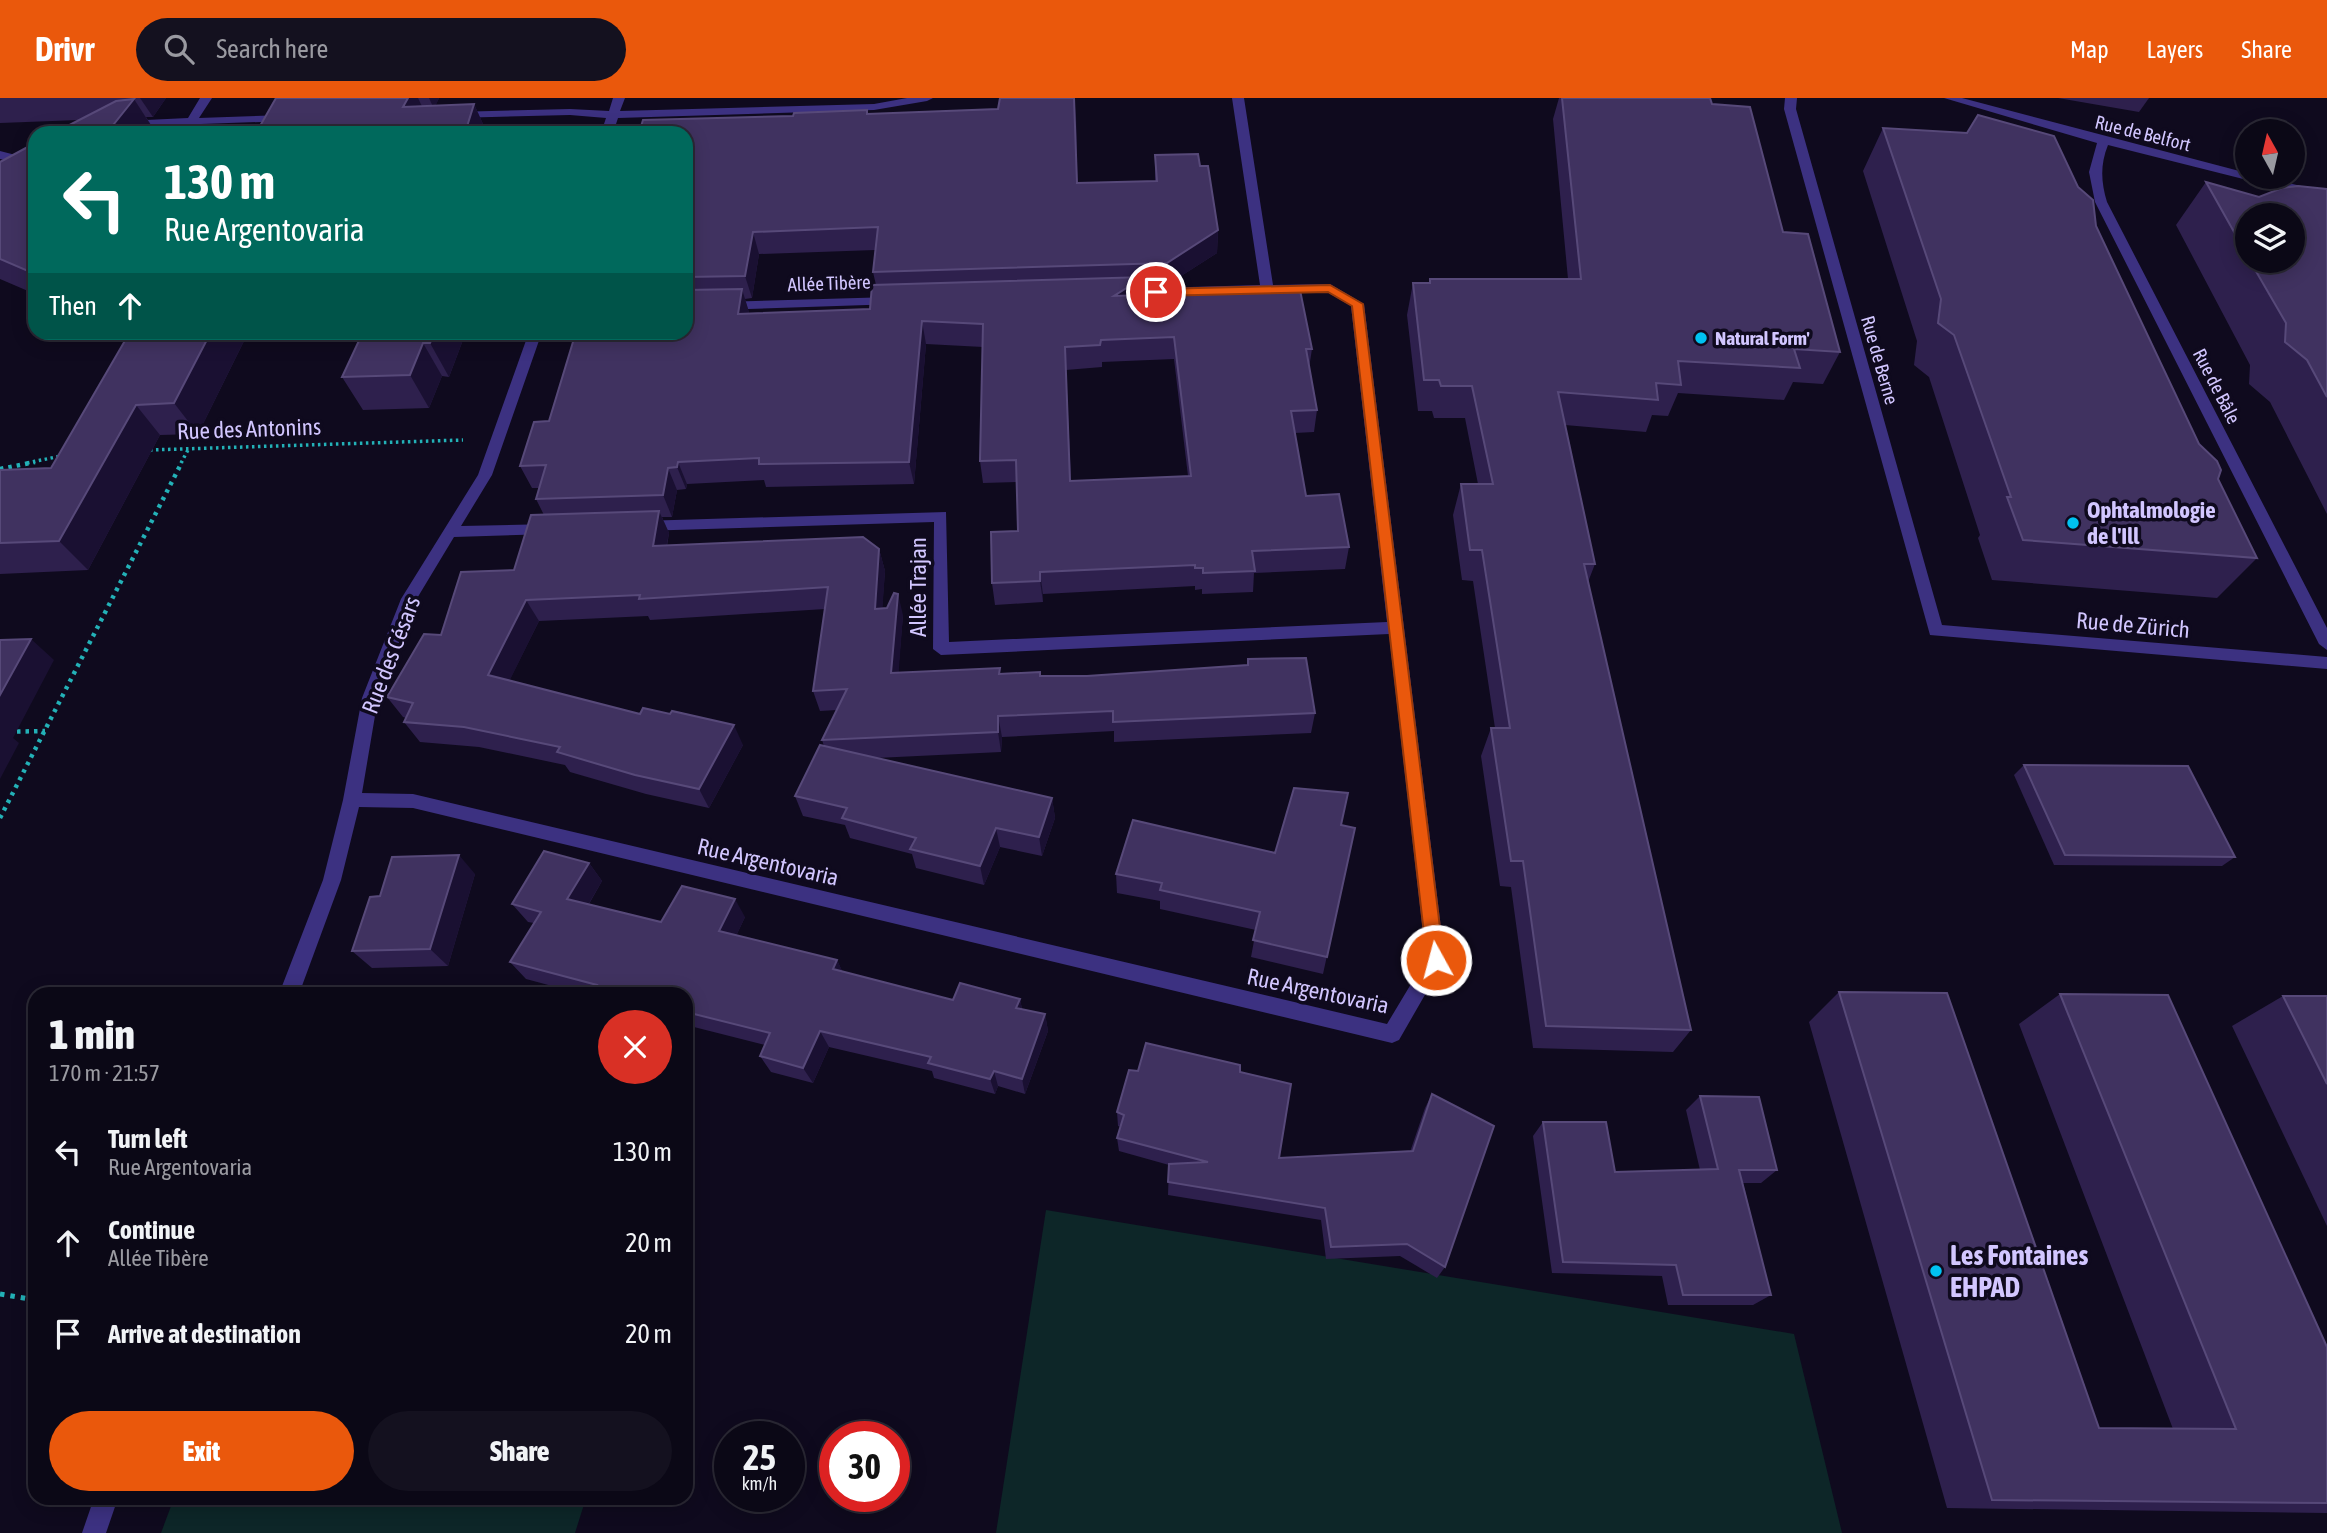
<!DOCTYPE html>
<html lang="en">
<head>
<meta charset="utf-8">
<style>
  :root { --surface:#0b0816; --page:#14111f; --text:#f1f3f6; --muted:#9a9aa1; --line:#2b2935; --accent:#ea580c }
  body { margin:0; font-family:"Asap Condensed",sans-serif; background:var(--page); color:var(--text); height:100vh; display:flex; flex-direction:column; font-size:26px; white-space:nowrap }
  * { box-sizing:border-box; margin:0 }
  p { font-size:23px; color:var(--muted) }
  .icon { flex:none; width:38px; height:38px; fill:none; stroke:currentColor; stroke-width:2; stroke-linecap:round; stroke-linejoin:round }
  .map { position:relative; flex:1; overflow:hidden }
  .side { position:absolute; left:28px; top:889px; width:665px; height:518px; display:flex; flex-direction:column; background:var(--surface); border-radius:21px; box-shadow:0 4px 18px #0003,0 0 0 2px var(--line) }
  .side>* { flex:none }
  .guide { position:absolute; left:28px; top:28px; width:665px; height:214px; border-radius:21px; box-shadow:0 4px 18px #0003,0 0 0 2px var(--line); background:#00695c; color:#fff; overflow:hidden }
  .needle { width:46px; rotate:352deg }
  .tools { position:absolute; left:2235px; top:21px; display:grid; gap:14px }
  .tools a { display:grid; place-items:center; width:70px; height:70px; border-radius:50%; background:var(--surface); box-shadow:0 4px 18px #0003,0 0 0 2px var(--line); font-size:35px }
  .speed { position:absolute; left:714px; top:1323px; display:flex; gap:14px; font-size:35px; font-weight:700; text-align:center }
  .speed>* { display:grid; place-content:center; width:91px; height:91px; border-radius:50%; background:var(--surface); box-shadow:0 4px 18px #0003,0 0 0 2px var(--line); line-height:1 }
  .speed small { font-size:18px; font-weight:400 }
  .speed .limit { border:10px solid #d22; background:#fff; color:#111 }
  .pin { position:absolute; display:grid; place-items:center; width:60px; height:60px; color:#fff; margin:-30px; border:4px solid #fff; border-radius:50%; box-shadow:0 2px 7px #0007 }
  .me { position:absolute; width:77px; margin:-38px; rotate:353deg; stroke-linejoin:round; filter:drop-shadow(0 0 5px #0008) }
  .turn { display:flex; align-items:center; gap:24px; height:147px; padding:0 21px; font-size:32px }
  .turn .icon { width:91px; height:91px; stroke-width:2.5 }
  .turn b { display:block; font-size:49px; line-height:60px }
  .then { display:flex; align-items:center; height:66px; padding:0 21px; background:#0003; gap:14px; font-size:26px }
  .round { display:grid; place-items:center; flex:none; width:74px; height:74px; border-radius:37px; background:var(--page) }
  .headline { display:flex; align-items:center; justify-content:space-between; height:119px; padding:0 21px }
  h1 { font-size:42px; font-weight:800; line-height:52px }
  .primary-button { display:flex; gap:14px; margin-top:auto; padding:14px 21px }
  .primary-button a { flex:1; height:80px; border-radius:42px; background:var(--accent); color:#fff; font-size:28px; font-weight:800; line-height:80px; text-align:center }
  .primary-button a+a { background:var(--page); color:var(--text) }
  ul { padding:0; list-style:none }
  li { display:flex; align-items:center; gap:21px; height:91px; padding:0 21px }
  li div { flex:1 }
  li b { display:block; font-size:26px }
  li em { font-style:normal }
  header { display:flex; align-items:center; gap:42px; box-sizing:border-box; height:98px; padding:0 35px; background:var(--accent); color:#fff }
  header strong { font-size:33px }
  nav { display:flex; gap:38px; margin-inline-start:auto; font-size:24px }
  .search { width:490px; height:63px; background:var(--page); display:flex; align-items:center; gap:18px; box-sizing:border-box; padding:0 24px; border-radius:38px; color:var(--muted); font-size:26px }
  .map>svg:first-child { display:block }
  .green { fill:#0d2628 }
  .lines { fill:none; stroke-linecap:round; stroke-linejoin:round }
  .path-far2 { stroke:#23b1b7; stroke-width:3.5; stroke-dasharray:2.5 3.5; stroke-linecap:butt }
  .path-far1 { stroke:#23b1b7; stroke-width:4.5; stroke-dasharray:3.5 5; stroke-linecap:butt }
  .path { stroke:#23b1b7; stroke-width:5; stroke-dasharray:4.5 6; stroke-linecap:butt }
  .minor { fill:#3c3181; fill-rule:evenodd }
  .wall { fill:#2e204d; fill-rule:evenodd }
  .shaded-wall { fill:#1a1032 }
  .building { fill:#403260; stroke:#574979; stroke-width:2; fill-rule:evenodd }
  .route { fill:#ea580c; stroke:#983908; stroke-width:2 }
  .poi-dot { fill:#00c2f1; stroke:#0f0a1e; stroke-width:2.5 }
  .labels { text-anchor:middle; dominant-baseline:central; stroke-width:7; stroke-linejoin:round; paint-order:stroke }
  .far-street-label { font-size:19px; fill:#d2c6ff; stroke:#0f0a1e }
  .far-poi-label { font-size:19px; font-weight:bold; fill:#d2c6ff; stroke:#0f0a1e; text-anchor:start }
  .street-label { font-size:23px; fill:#d2c6ff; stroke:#0f0a1e }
  .poi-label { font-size:23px; font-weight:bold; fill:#d2c6ff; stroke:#0f0a1e; text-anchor:start }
  .near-poi-label { font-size:28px; font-weight:bold; fill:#d2c6ff; stroke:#0f0a1e; text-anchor:start }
</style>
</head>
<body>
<header>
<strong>Drivr</strong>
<div class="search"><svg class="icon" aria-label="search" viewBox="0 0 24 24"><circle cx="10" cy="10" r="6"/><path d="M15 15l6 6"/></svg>Search here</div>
<nav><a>Map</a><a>Layers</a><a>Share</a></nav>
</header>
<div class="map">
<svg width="2327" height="1435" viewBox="0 0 2327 1435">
  <rect width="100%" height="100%" fill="#0f0a1e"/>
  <g class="green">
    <path d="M1046,1112L1794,1236L1842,1435H996Z"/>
    <path d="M174,1400H586L575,1435H161Z"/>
  </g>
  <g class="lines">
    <g class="path-far2">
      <path d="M150,352L463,342"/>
      <path d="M27,365L61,358"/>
      <path d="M181,365L189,350"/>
    </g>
    <g class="path-far1">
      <path d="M0,371L35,364"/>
      <path d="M0,634L45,633"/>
      <path d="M0,720L182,364"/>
    </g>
    <path class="path" d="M0,1196L35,1202"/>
    <g class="minor">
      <path d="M200,0H212L199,20L286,17L292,20L286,23L146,28L119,35H99L146,22L188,20Z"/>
      <path d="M613,0H625L620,13L874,6L907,0H933L927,3L874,12L618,20L613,35H601L606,20L570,17L454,20L448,17L454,14L570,11L609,13Z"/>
      <path d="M1232,0H1244L1273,187L1330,186L1364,206L1445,862L1399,942L1392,945L413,710L359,709L341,782L299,896H279L323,782L343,702L362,600L401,501L478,377L529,234H542L492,377L461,428L550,426L557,431L550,436L454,439L416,502L378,600L362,695L413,696L1387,926L1426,861L1389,536L941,557L933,551L934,424L641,433L634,428L641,423L946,414L949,544L1387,524L1351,208L1327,194L1120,199L1114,195L1120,191L1260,187Z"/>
      <path d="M1785,0H1797L1796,11L1942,527L2327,559V571L1930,537L1784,11Z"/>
      <path d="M1944,0H1962L2247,75V79H2262L2327,94V102L2108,47C2100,67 2101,84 2107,104L2327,530V552L2319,546L2095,104L2089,74L2097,45Z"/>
      <path d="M0,53L31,61L33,63L27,67L0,61Z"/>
      <path d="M892,199L897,200V206L686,213V205Z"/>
      <path d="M94,1400H118L106,1435H82Z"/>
    </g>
  </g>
  <g class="wall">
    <path d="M0,0H166L153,19H146L153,30L79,22L0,25Z"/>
    <path d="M276,0H439L435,8L474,6L487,35H256Z"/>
    <path d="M1559,0H1710L1712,6L1783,134L1840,254L1823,286L1793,284L1784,302L1678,295L1668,318L1652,317L1646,334L1565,327L1595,466L1588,484L1691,932L1673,954L1533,950L1511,789L1500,788L1481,658L1491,630H1495L1473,483L1462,482L1453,417L1461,386H1478L1465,320H1434L1432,313H1418L1407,217L1413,185H1429L1430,181H1568L1553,21Z"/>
    <path d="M2058,0H2149L2139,14Z"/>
    <path d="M868,16H1076L1077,85L1155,83V57L1200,68L1218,132L1217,155L1167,187L1144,188V197L1312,251L1309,270L1317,312L1314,334L1295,335L1306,398L1349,449L1345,471L1254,475L1253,494L1202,496V491L1195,492V488L1043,496V504L995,507L992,485L1018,433L1017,384L983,385L980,363L983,249L926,246L914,386L766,389L764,382L687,386L686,391L677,392L672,419H662L669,435L667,448L879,451L885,473L882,511L903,517L898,575L1000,576L1040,578H1087L1247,567L1248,561L1315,615L1311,635L1114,644V633L1002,639L1001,654L876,660L1052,700L1055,720L1042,758L1000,749L984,787L916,770L912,756L850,740L845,727L803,718L795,698L824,648L822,642L837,612L820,613L813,593L825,511L650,522L648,518L539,523L509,583L743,647L709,710L646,696L570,674L565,667L479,649L420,644L404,624L406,620L403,619L387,599L441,537L514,472L544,417L536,401L539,390H532L520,368L549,323L686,234V35ZM875,152L873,174L876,187L870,211L749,215L745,201L752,200L759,156ZM1174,261L1188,378L1071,383L1066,272L1102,269V264Z"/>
    <path d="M1883,30L2096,128L2199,346L2218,381L2257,460L2217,500L1992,482L1978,440L1980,437L1929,279L1914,267L1917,243L1863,73Z"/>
    <path d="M35,45V196L0,181V64Z"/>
    <path d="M2206,84L2259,99L2327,91V416L2270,304L2249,286L2250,267L2176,127ZM2247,117L2292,163H2247Z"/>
    <path d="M130,234H244L246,239L198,336L160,337L88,472L0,476V372L51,370Z"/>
    <path d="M363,234H466L449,279L442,278L429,310L363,312L342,279Z"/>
    <path d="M2024,667L2235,759L2222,768L2054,767L2014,677Z"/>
    <path d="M1341,727L1355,730L1323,876L1251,859L1256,832L1160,811V803L1117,795L1116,776L1275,755Z"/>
    <path d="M589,765L602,783L589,806L661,824L745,819L736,838L837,862L842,873L953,902L1020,901L1022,911L1045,916L1048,933L1025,996L998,988L995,996L934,980L932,973L829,949L813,985L771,974L760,958L765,947L686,927V896H582L526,881L510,864L534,825L528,824L512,806Z"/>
    <path d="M475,776L448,868L372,870L352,853L380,798Z"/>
    <path d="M1839,894L2099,1330L2173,1331L2019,926L2060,896L2327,1249V1415L1947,1410L1809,924Z"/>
    <path d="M2283,898H2327V1128L2232,928Z"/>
    <path d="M1138,973L1240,974L1279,1060L1410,1054L1425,1010L1432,996L1445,1169L1437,1180L1400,1158L1326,1161L1321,1122L1168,1097L1169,1067L1119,1053L1117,1040L1121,1029L1118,1028L1117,1014Z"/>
    <path d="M1700,998L1777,1072L1761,1085H1743L1771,1197L1753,1207H1668L1662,1178L1552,1175L1533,1038L1543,1024L1615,1074L1700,1072L1686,1012Z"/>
  </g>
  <g class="shaded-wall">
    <path d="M140,0H166L153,19Z"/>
    <path d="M408,0H418L429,23L403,9Z"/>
    <path d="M429,0H439L434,11Z"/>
    <path d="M1074,0L1076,16L1078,108L1077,85Z"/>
    <path d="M134,1L154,32L110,31Z"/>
    <path d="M474,6L487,35H465Z"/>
    <path d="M1218,132L1217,155L1167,187V165Z"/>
    <path d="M753,134L759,156L752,200L745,178Z"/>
    <path d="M1144,179V202L1114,198Z"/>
    <path d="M742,191L749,214L745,238L738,216Z"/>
    <path d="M922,223L926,246L914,386L909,364Z"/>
    <path d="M211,234H244L246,239L198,336L174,305Z"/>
    <path d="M435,234H466L449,279L430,245Z"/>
    <path d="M423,245L442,278L429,310L410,277Z"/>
    <path d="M1065,249L1066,272L1072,405L1070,383Z"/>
    <path d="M136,307L160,337L88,472L59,443Z"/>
    <path d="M678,364L687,386L686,391L677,369Z"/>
    <path d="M668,370L677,392L672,419L663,397Z"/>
    <path d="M659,413L669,435L662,470L653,448Z"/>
    <path d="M879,451L885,473L881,532L875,511Z"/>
    <path d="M1040,474L1043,496V504L1040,483Z"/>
    <path d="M898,496L903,517L897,596L891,575Z"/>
    <path d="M526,502L539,523L502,598L488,577Z"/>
    <path d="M31,541L54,562L13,640L19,645L0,681V597Z"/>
    <path d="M998,618L1002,639L1001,654L998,634Z"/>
    <path d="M734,627L743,647L709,710L699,691Z"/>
    <path d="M1052,700L1055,720L1042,758L1039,739Z"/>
    <path d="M996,730L1000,749L984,787L980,768Z"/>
    <path d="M459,757L475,776L448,868L430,851Z"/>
    <path d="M589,765L602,783L581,819L567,801Z"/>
    <path d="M735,801L745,819L730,851L719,833Z"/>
    <path d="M837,862L845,879L833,871Z"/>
    <path d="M1020,901L1023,917L1016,910Z"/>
    <path d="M1045,916L1048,933L1025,996L1022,981Z"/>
    <path d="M820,933L829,949L813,985L803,970Z"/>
    <path d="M994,973L998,988L995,996L990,981Z"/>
  </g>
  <g class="building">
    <path d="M276,0H408L403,9L474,6L465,35H256Z"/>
    <path d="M1000,0H1074L1077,85L1157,83L1155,57L1198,56L1200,68H1208L1218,132L1167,165L873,174L878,129L753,134L745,178L686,179V35H639L643,22L793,18L794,15L867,12V16L998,11Z"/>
    <path d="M1562,0H1710L1712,6L1750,9L1783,134L1808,136L1840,254L1794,251L1800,270L1678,263L1681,287L1656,285L1658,302L1558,294L1595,466H1584L1691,932L1546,928L1523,763H1511L1491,630H1510L1482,452H1470L1461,386H1493L1472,288H1441L1439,282H1424L1413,185H1430V181H1581Z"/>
    <path d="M134,1L110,31L160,30L156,35H54L116,3Z"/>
    <path d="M1978,17L2054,38L2078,89L2093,102L2096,128L2199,346L2217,363L2221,372L2218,381L2257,460L2023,442L2007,399H2011L1954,237L1938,225L1941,201L1883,30L1967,35Z"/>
    <path d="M35,45V176L0,161V64Z"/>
    <path d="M2206,84L2259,99L2282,90L2298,88L2327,91V299L2307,262L2285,244L2286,225L2250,163H2292V117H2247V157Z"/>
    <path d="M1144,179L1114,198L1300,192L1312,251H1306L1317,312L1291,313L1306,398L1339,396L1349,449L1252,453L1255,473L1203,475V470H1195V467L1040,474V483L992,485L991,434L1018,433L1016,362L980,363L983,226L922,223L909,364L759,366V360L678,364L677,369L668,370L663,397L536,401L546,367L520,368L534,324L549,323L576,234H686V192L742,191L738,216L870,211L872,187ZM1174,239L1191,378L1070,383L1065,249L1100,247L1101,242Z"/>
    <path d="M130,234H211L174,305L136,307L59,443L0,445V372L51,370Z"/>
    <path d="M363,234H435L430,245H423L410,277L342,279Z"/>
    <path d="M659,413L653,448L863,439L879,451L875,511L887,510L894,495L898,496L891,575L1000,570L999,576L1040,574V578H1087L1248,567V561L1306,560L1315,615L1113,624V613L998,618V634L822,642L847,591L813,593L828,489L639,501L640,497L526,502L488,577L640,616L643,610L670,616L672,613L734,627L699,691L635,677L557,654L560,649L464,629L404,624L413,605L387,599L424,536L441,537L461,474L514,472L531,417Z"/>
    <path d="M31,541L0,597V542Z"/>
    <path d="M820,647L1052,700L1039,739L996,730L980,768L910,751L916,740L842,720L847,710L795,698Z"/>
    <path d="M2024,667L2188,668L2235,759L2065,757Z"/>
    <path d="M1294,690L1348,695L1341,727L1355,730L1327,859L1253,842L1260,814L1160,792L1162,785L1116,776L1133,722L1275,755Z"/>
    <path d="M544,753L589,765L567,801L661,824L682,788L735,801L719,833L837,862L833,871L953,902L960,885L1020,901L1016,910L1045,916L1022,981L994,973L990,981L928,965L931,959L820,933L803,970L760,958L770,935L686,914V896H592L597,887L510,864L541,814L512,806Z"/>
    <path d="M459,757L430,851L352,853L370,799L380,798L392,759Z"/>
    <path d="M1839,894L1947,895L2099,1330L2236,1331L2060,896L2168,897L2327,1249V1405L1992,1402Z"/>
    <path d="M2283,898H2327V986Z"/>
    <path d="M1146,945L1240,967V974L1291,986L1279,1060L1413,1053L1432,996L1494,1028L1445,1169L1407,1146L1331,1149L1325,1110L1168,1084L1169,1066L1208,1064L1117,1040L1124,1017L1117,1014L1129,972L1138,973Z"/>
    <path d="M1700,998L1759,999L1777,1072H1739L1771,1197H1683L1676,1167L1563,1164L1543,1024H1606L1615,1074L1718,1071Z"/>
  </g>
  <path class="route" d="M1330,187L1363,206L1444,862L1442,867L1436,869L1430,867L1427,862L1352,208L1328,194L1156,198L1150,194L1156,191Z"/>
  <g class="poi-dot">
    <circle cx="1701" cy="240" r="7"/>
    <circle cx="2073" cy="425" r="7"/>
    <circle cx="1936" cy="1173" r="7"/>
  </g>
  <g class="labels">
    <g class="far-street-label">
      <text transform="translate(2143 35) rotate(14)">Rue de Belfort</text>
      <text transform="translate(829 185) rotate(-2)">Allée Tibère</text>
      <text transform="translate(1880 262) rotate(74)">Rue de Berne</text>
      <text transform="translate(2217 288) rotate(63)">Rue de Bâle</text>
    </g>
    <g class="far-poi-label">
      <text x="1715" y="240">Natural Form'</text>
    </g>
    <g class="street-label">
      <text transform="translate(249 331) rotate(-2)">Rue des Antonins</text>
      <text transform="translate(918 489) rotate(-90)">Allée Trajan</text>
      <text transform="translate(2133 527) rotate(5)">Rue de Zürich</text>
      <text transform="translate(391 557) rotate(-69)">Rue des Césars</text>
      <text transform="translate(768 764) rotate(13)">Rue Argentovaria</text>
      <text transform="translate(1318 893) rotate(12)">Rue Argentovaria</text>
    </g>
    <g class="poi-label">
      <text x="2087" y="412">Ophtalmologie<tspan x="2087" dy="26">de l'Ill</tspan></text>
    </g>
    <g class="near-poi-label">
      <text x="1950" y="1157">Les Fontaines<tspan x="1950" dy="32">EHPAD</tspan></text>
    </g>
  </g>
</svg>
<div class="tools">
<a><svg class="needle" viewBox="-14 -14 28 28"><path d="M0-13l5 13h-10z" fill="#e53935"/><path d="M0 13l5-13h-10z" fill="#9a9aa1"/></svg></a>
<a><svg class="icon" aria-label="layers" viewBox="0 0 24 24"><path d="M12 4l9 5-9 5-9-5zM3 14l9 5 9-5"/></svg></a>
</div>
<div class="speed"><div>25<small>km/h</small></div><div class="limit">30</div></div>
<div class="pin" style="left:1156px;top:194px;background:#d93025"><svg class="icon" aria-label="arrive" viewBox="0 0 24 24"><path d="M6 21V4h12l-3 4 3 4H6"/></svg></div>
<svg class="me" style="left:1436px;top:862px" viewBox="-20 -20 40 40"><circle r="17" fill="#ea580c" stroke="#fff" stroke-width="3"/><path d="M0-11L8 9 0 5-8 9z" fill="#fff"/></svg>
<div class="guide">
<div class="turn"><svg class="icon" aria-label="left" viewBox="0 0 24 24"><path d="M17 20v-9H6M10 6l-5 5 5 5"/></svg><div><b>130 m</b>Rue Argentovaria</div></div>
<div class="then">Then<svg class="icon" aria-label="ahead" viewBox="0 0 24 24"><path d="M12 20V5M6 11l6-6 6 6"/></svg></div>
</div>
<section class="side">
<div class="headline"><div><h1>1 min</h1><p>170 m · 21:57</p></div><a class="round" style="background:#d93025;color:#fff"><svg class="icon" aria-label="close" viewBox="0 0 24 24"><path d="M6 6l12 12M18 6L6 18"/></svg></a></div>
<ul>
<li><svg class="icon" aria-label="left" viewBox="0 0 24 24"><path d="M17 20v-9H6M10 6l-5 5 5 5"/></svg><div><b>Turn left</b><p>Rue Argentovaria</p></div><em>130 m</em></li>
<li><svg class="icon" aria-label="ahead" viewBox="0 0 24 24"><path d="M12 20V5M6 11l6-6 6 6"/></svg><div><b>Continue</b><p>Allée Tibère</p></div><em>20 m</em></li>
<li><svg class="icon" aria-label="arrive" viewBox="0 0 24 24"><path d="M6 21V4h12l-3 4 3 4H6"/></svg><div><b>Arrive at destination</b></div><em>20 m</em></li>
</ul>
<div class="primary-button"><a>Exit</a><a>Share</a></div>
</section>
</div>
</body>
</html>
